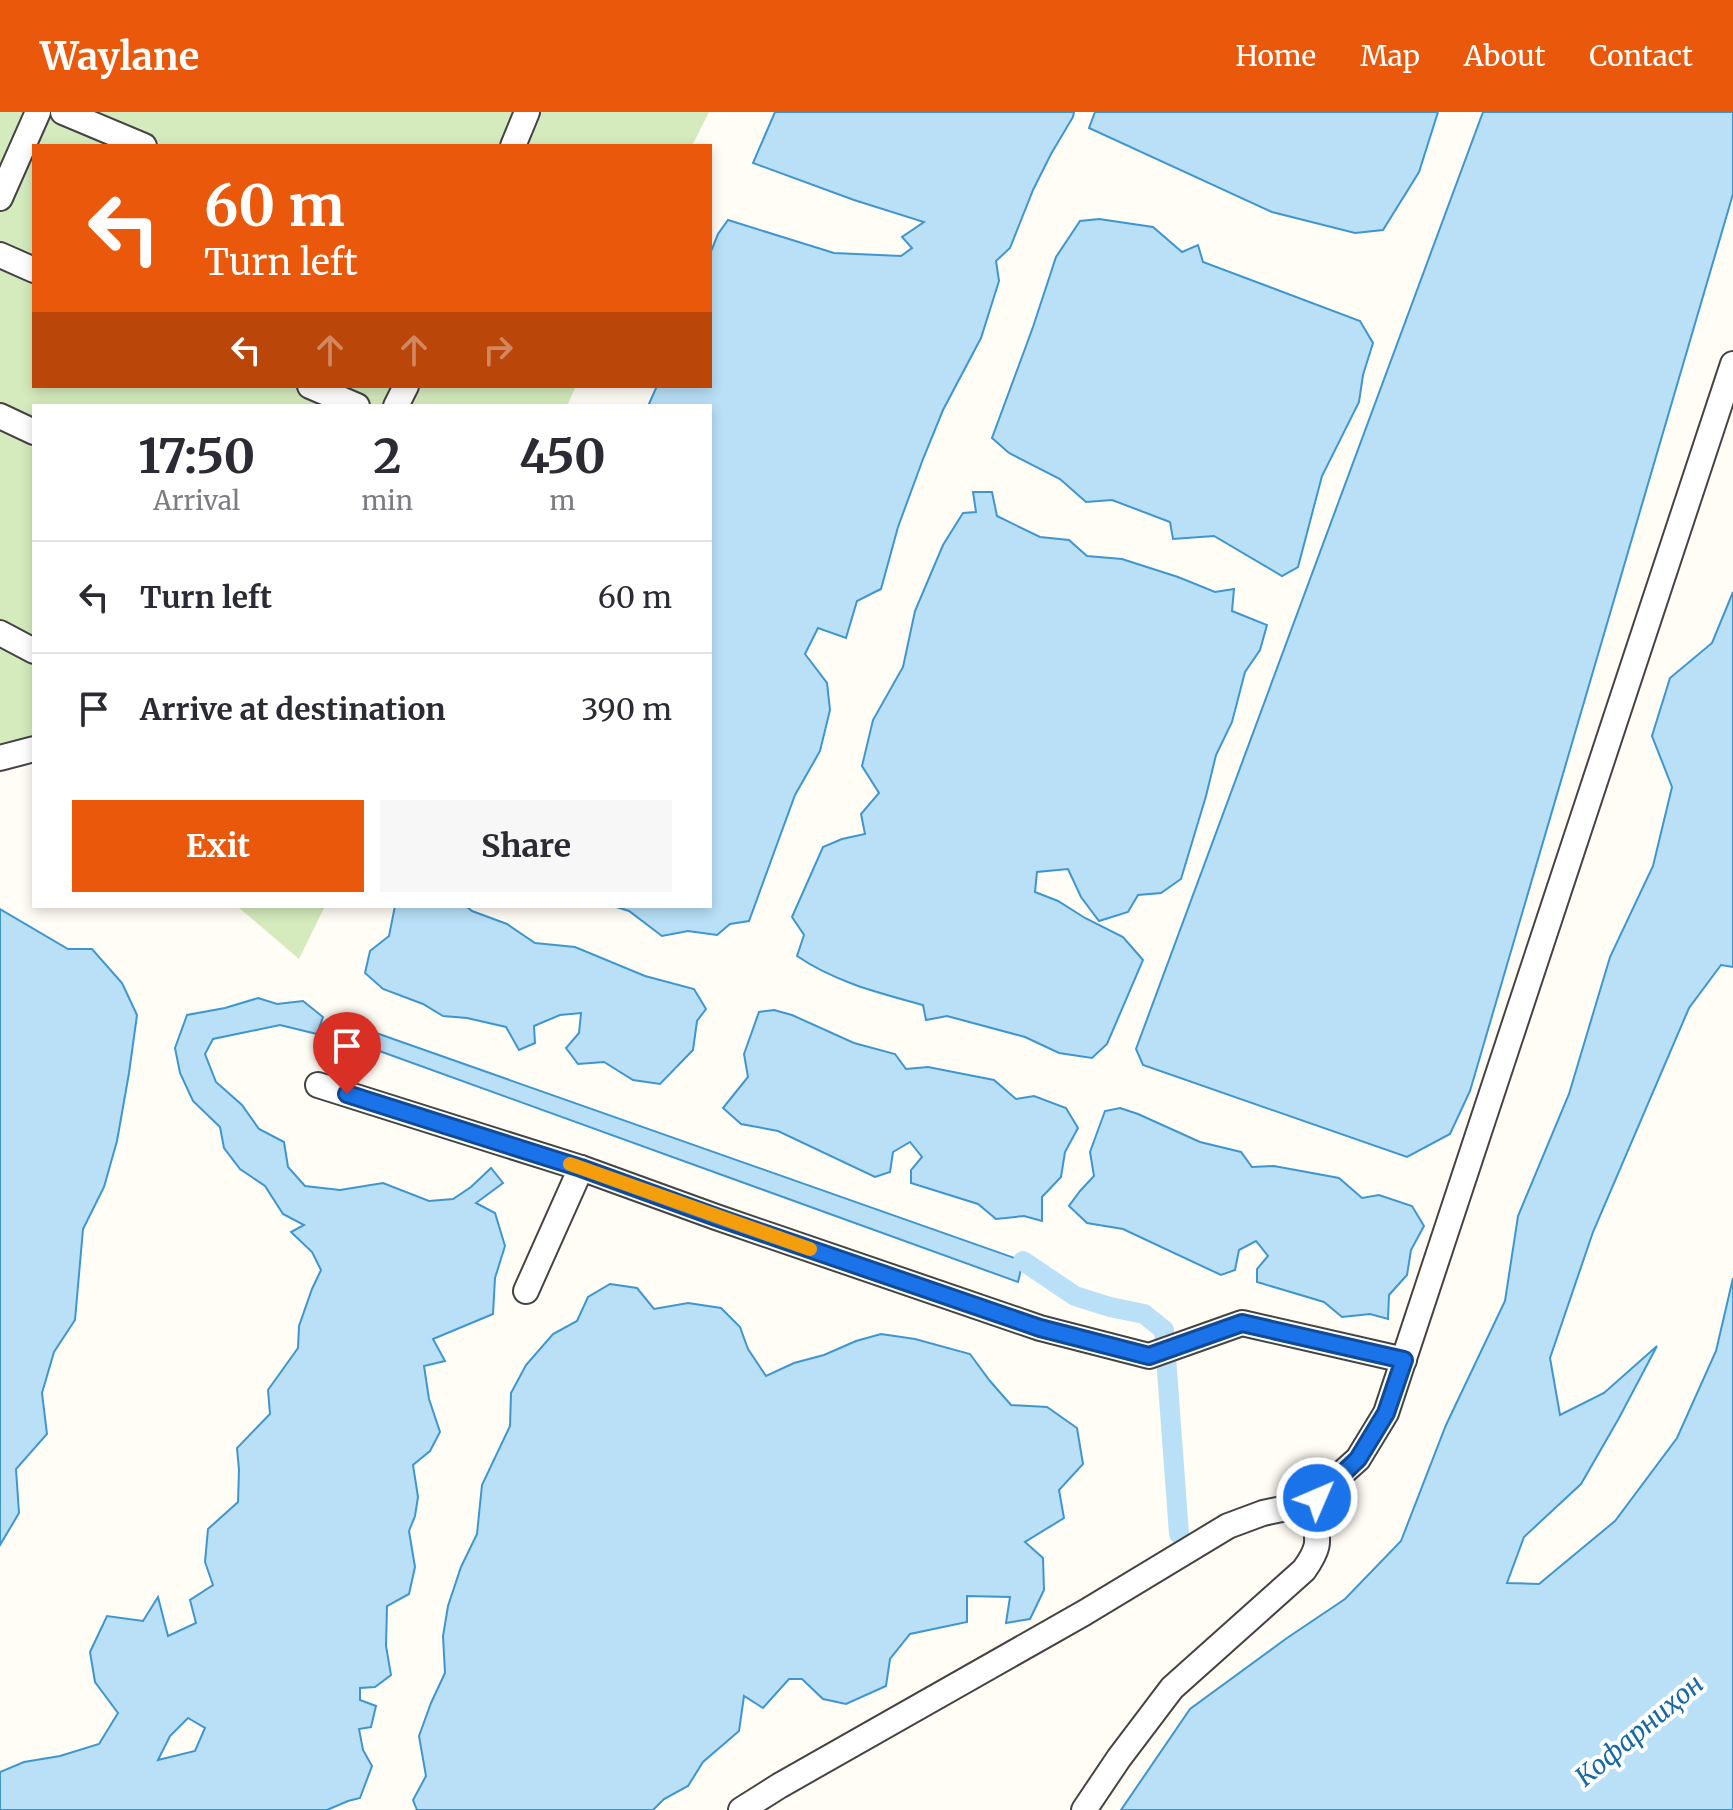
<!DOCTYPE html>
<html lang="en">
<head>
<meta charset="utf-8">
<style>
  :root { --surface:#fff; --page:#f7f7f7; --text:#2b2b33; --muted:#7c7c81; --line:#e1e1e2; --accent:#ea580c }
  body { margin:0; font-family:Merriweather,serif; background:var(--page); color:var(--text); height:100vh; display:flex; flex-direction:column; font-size:30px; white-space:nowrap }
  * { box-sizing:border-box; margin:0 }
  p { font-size:26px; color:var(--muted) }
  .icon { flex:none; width:44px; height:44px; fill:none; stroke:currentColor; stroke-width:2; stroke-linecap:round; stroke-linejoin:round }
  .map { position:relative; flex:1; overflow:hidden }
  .side { position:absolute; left:32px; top:292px; width:680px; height:504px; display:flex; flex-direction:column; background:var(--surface); border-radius:0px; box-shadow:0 4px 12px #0003 }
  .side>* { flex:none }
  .hud { position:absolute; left:32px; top:32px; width:680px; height:244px; border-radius:0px; box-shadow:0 4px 12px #0003; background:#ea580c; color:#fff; overflow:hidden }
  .pin { position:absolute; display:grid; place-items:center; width:68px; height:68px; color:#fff; margin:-82px -34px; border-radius:50% 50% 50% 0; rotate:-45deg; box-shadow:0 0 8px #0007 }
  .pin .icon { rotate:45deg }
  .me { position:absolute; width:88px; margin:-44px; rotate:45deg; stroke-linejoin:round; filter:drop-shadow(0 0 6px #0008) }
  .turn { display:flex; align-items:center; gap:28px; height:168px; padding:0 40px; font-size:36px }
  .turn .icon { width:104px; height:104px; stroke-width:2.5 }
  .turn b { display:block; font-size:56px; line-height:68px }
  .lanes { display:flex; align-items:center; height:76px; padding:0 40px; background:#0003; justify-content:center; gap:40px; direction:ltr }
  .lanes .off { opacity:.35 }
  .eta { display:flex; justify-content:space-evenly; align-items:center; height:136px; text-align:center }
  .eta b { font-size:48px; font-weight:700; line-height:56px }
  .cta { display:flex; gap:16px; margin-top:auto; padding:16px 40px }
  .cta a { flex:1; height:92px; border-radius:0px; background:var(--accent); color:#fff; font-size:32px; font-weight:700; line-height:92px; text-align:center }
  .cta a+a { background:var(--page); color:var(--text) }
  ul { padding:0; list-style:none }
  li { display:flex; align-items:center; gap:24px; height:112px; padding:0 40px; border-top:2px solid var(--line) }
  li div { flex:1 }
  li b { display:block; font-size:30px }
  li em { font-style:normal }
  header { display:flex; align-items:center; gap:48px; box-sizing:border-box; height:112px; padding:0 40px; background:var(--accent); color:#fff }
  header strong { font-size:38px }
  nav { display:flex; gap:44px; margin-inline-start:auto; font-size:28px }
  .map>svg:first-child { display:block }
  .green { fill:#d5ebbd }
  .water { fill:#b9e0f7; stroke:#3f96cf; stroke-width:2; fill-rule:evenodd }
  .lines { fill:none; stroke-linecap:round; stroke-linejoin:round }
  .canal { stroke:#b9e0f7; stroke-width:20 }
  .minor-casing { stroke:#444; stroke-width:28 }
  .minor { stroke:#fff; stroke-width:24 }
  .route-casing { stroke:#114b97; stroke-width:20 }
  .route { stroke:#1a73e8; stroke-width:14 }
  .slow { stroke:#f59e0b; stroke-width:14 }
  .labels { text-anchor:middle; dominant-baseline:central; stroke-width:8; stroke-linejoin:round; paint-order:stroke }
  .water-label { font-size:26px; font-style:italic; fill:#1768a6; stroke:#fff }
</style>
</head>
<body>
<header>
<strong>Waylane</strong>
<nav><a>Home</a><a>Map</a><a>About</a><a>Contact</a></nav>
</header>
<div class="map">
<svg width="1733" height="1698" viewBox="0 0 1733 1698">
  <rect width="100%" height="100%" fill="#fffdf5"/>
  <g class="green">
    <path d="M0,0H709L692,34H34V274H576L567,294H34V627L0,633Z"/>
    <path d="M237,794H325L299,847Z"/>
  </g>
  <g class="water">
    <path d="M775,0H1074L1073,5L1051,42L1033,78L1010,136L996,149L999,169L981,226L943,298L923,347L898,415L881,477L857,489L846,526L818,516L805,542L827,571L830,598L820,639L795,683L749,809L730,812L717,823L688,819L662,824L629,799L613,794H710V294H648L657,274H710V142L718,122L728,108L834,141L901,144L912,136L902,125L924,110L854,88L753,51Z"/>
    <path d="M1095,0H1438L1419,60L1383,118L1355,121L1272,100L1089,16Z"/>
    <path d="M1483,0H1733V82L1470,979L1450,1022L1407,1045L1143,953L1136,937Z"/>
    <path d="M1099,107L1153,115L1182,140L1198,133L1203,150L1360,209L1373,231L1363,263L1359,290L1322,364L1298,455L1282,464L1214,424L1173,427L1170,410L1112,388L1086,390L1060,367L1009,341L992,326L1033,215L1056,145L1080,109Z"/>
    <path d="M973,380H992L997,404L1040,425L1069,428L1087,444L1122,447L1178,465L1215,480L1234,477L1232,499L1267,513L1260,538L1245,560L1232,610L1216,643L1206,684L1181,767L1161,781L1138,783L1128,800L1099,809L1081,785L1068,757L1037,760L1035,780L1058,789L1085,806L1123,825L1143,848L1107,932L1092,946L1059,941L1025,925L947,904L926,908L923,893C879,881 835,870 797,844L804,823L792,805L823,735L842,727L865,722L861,702L879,681L862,654L873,608L903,555L915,499L943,433L963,401L976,400Z"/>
    <path d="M1733,480V855L1721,853L1689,896L1593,1120L1550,1246L1560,1303L1604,1281L1657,1234L1619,1306L1581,1372L1524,1425L1507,1471L1539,1472L1615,1409L1677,1326L1716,1239L1733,1166V1698H1121L1190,1597L1287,1526L1345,1487L1401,1429L1446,1313L1505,1189L1518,1104L1569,982L1610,845L1653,754L1672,675L1652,624L1670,566L1712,531Z"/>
    <path d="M395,794H466L472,799L507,812L535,831L575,835L645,864L694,877L706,897L697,909L693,938L660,972L633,968L604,950L578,952L566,936L579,921L581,901L560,903L534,914L535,931L519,938L506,915L467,906L443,904L423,892L383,877L365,861L370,839L389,824Z"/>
    <path d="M0,797L68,837H92L122,871L137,903L129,961L117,1029L104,1075L83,1117L75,1208L54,1240L42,1281L47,1322L16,1357L19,1401L0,1433Z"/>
    <path d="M258,886L277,892L303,889L323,905L317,922L280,913L213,927L205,942L216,970L242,993L259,1017L284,1030L288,1055L305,1074L340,1078L383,1071L429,1089L453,1087L471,1075L491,1056L503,1071L476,1091L495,1101L505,1134L495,1166L493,1202L433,1227L445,1249L424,1254L429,1287L440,1320L430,1339L413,1353L418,1385L415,1404L409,1419L415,1455L409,1482L387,1494L386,1534L391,1563L375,1575L360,1576V1588L376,1594L371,1615L359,1617L363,1638L372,1654L360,1686L348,1689L327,1698H0V1660L24,1650L60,1644L99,1632L118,1601L95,1570L90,1540L107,1504L143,1509L158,1485L168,1524L196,1511L190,1488L213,1473L205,1450L208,1417L238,1390L239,1358L237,1336L270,1302L268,1278L298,1236L299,1214L312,1177L321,1158L312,1140L291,1120L304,1113L283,1102L265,1074L240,1057L224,1036L220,1015L193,989L180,961L175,936L187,903L225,896ZM188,1606L205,1616L195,1639L158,1648L170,1624Z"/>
    <path d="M774,898L792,903L854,931L895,942L906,957L928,955L994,968L1016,987L1034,984L1066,996L1078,1016L1065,1040L1061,1065L1042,1085V1109L1024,1104L996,1107L978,1092L911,1071V1058L922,1045L910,1030L893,1040L890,1060L875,1065L778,1019L741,1012L723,996L748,965L744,942L759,900Z"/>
    <path d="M362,916L1023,1149L1018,1170L360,932Z"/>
    <path d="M1120,996L1138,1002L1200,1030L1241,1040L1252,1055L1274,1054L1339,1066L1362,1086L1379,1083L1412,1094L1424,1114L1411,1138L1407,1163L1389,1183L1388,1207L1370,1202L1342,1205L1324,1190L1257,1170V1157L1268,1144L1256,1129L1239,1138L1235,1158L1221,1163L1123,1117L1087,1111L1069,1094L1080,1079L1094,1064L1090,1040L1105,999Z"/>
    <path d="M610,1172L637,1176L654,1197L688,1191L721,1196L740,1215L748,1237L766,1264L794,1251L824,1243L856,1229L881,1222L915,1227L970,1242L990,1269L1011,1293L1047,1295L1077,1316L1083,1352L1059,1378L1064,1406L1025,1430L1043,1446L1044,1478L1030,1507L1006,1511L1010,1485L967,1484V1510L910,1522L890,1547L886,1574L846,1592L823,1587L802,1567H789L763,1596L744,1584L739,1619L703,1650L688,1674L664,1687L653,1698H417L413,1688L426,1664L419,1624L431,1591L445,1561L443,1524L448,1494L461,1455L477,1422L482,1373L510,1314L511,1281L526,1253L553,1222L577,1209L588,1185Z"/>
  </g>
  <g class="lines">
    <path class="canal" d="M1023,1149L1075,1184L1110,1195L1144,1202L1164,1218L1179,1422"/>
    <g class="minor-casing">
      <g id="minor">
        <path d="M63,0L144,34"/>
        <path d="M513,34L527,0"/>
        <path d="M0,86L38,0"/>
        <path d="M0,143L34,158"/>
        <path d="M310,274L357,294"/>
        <path d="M396,294L406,274"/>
        <path d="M0,304L34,320"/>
        <path d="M0,521L34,539"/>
        <path d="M0,646L34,637"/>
        <path d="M318,973L581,1056L716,1105L1040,1216L1149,1244L1242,1211L1404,1248"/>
        <path d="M526,1179L581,1056"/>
        <path d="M1304,1400L1330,1372L1358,1347L1386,1301L1733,252"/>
        <path d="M741,1698L779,1674L1084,1501L1228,1414L1263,1401L1291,1395L1314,1407C1320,1431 1318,1438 1304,1458L1172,1576L1119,1646L1084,1698"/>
      </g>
    </g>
    <use href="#minor" class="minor"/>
  </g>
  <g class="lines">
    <g class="route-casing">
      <path id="route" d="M347,982L581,1056L716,1105L1040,1216L1149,1244L1242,1211L1404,1248L1386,1301L1358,1347L1317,1386"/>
    </g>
    <use href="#route" class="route"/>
    <path class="slow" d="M570,1052L810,1137"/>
  </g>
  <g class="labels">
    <g class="water-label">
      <text transform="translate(1639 1618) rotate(-40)">Кофарниҳон</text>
    </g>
  </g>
</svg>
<div class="pin" style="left:347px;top:982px;background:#d93025"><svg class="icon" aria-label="arrive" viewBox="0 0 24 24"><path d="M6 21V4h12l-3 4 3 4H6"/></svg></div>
<svg class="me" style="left:1317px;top:1386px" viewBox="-20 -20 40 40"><circle r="17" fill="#1a73e8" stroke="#fff" stroke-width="3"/><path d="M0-11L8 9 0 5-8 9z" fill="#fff"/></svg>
<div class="hud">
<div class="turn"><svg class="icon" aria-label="left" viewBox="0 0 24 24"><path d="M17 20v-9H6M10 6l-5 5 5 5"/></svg><div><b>60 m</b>Turn left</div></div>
<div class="lanes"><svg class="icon" aria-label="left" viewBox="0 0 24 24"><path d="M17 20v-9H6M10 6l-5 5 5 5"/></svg><svg class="icon off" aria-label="ahead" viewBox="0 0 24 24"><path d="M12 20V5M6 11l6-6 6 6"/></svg><svg class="icon off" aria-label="ahead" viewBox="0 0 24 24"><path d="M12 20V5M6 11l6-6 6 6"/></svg><svg class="icon off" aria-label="right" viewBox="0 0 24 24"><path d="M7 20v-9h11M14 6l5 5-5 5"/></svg></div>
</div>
<section class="side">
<div class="eta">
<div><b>17:50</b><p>Arrival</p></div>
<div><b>2</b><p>min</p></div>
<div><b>450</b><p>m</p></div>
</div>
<ul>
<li><svg class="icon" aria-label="left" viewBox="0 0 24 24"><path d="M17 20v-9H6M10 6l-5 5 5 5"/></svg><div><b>Turn left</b></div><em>60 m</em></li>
<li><svg class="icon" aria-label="arrive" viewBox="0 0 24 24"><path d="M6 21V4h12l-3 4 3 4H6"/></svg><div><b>Arrive at destination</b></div><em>390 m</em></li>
</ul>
<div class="cta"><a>Exit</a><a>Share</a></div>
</section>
</div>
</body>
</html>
